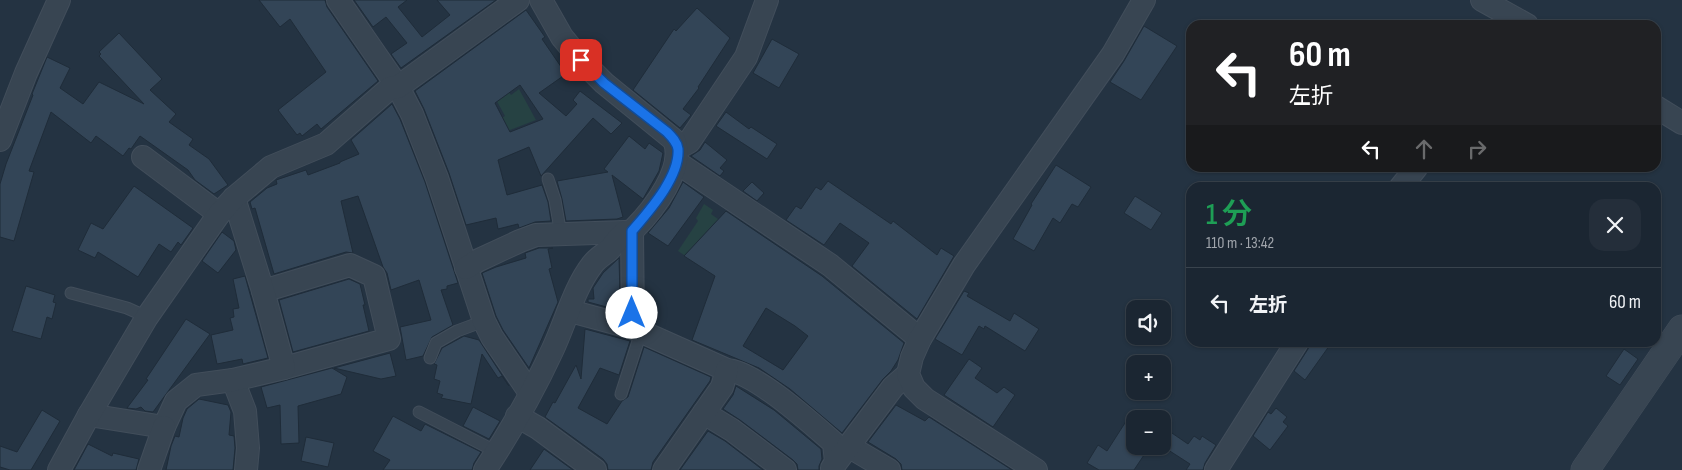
<!DOCTYPE html>
<html lang="ja">
<head>
<meta charset="utf-8">
<style>
  :root { --surface:#1b2632; --page:#242e3a; --text:#f1f3f6; --muted:#a0a5ac; --line:#39434d }
  body { margin:0; font-family:"Sofia Sans Condensed","Noto Sans JP",sans-serif; background:var(--page); color:var(--text); height:100vh; display:flex; flex-direction:column; font-size:19px; white-space:nowrap }
  * { box-sizing:border-box; margin:0 }
  p { font-size:16px; color:var(--muted) }
  .icon { flex:none; width:28px; height:28px; fill:none; stroke:currentColor; stroke-width:2; stroke-linecap:round; stroke-linejoin:round }
  .map { position:relative; flex:1; overflow:hidden }
  .panel { position:absolute; left:1186px; top:182px; width:475px; height:165px; display:flex; flex-direction:column; background:var(--surface); border-radius:15px; box-shadow:0 1px 4px #0004,0 0 0 1px var(--line) }
  .panel>* { flex:none }
  .hud { position:absolute; left:1186px; top:20px; width:475px; height:152px; border-radius:15px; box-shadow:0 1px 4px #0004,0 0 0 1px var(--line); background:#202124; color:#fff; overflow:hidden }
  .fabs { position:absolute; left:1126px; top:300px; display:grid; gap:10px }
  .fabs a { display:grid; place-items:center; width:45px; height:45px; border-radius:10px; background:var(--surface); box-shadow:0 1px 4px #0004,0 0 0 1px var(--line); font-size:25px }
  .pin { position:absolute; display:grid; place-items:center; width:42px; height:42px; color:#fff; margin:-21px; border-radius:10px; box-shadow:0 2px 8px #0006 }
  .me { position:absolute; width:55px; margin:-28px; rotate:0deg; stroke-linejoin:round; filter:drop-shadow(0 0 4px #0008) }
  .turn { display:flex; align-items:center; gap:18px; height:105px; padding:0 20px; font-size:22px }
  .turn .icon { width:65px; height:65px; stroke-width:2.5 }
  .turn b { display:block; font-size:35px; line-height:42px }
  .lanes { display:flex; align-items:center; height:48px; padding:0 20px; background:#0003; justify-content:center; gap:25px; direction:ltr }
  .lanes .off { opacity:.35 }
  .round { display:grid; place-items:center; flex:none; width:52px; height:52px; border-radius:15px; background:var(--page) }
  .summary { display:flex; align-items:center; justify-content:space-between; height:85px; padding:0 20px }
  h1 { font-size:30px; font-weight:600; line-height:38px; color:#1e9e55 }
  ul { padding:0; list-style:none }
  li { display:flex; align-items:center; gap:15px; height:70px; padding:0 20px; border-top:1px solid var(--line) }
  li div { flex:1 }
  li b { display:block; font-size:19px }
  li em { font-style:normal }
  .map>svg:first-child { display:block }
  .green { fill:#264243 }
  .building { fill:#334557; stroke:#1f2c39; fill-rule:evenodd }
  .lines { fill:none; stroke-linecap:round; stroke-linejoin:round }
  .service-casing { stroke:#424e5b; stroke-width:13 }
  .minor-casing { stroke:#424e5b; stroke-width:24 }
  .tertiary-casing { stroke:#424e5b; stroke-width:29 }
  .service { stroke:#384552; stroke-width:11 }
  .minor { stroke:#384552; stroke-width:22 }
  .tertiary { stroke:#384552; stroke-width:28 }
  .route-casing { stroke:#114b97; stroke-width:12 }
  .route { stroke:#1a73e8; stroke-width:9 }
</style>
</head>
<body>
<div class="map">
<svg width="1682" height="470" viewBox="0 0 1682 470">
  <rect width="100%" height="100%" fill="#243342"/>
  <g class="green">
    <path d="M505,87L511,95L519,89L536,120L502,133L497,121L505,116L494,96Z"/>
    <path d="M704,204L713,210L711,214L722,222L693,261L678,251L698,221L696,218Z"/>
  </g>
  <g class="building">
    <path d="M259,0H325L327,7L378,81L321,129L317,124L302,136L300,133L297,135L278,110L326,72L290,19L280,27Z"/>
    <path d="M354,0H407L398,7L422,37L450,15L437,0H496L401,68L391,54L407,43L386,17L373,27Z"/>
    <path d="M697,8L730,38L698,87L699,88L683,109L691,115L680,128L633,90L674,29L676,31Z"/>
    <path d="M526,10L545,37L542,39L566,74L539,93L566,116L577,104L573,100L580,91L622,123L611,134L593,118L541,176L529,147L498,160L507,195L542,185L548,202L551,221L535,222L519,228L518,224L498,229L496,218L466,225L449,173L424,109L415,91ZM520,85L543,119L510,132L495,103Z"/>
    <path d="M1144,26L1177,46L1141,100L1110,82L1124,61Z"/>
    <path d="M119,33L162,79L150,90L176,114L169,122L193,139L189,145L209,159L228,185L214,194L195,180L188,170L140,136L131,149L129,148L123,156L96,136L91,143L51,112L29,171L34,172L14,241L0,237V184L6,164L33,95L32,94L47,57L70,68L60,88L83,104L99,82L144,104L99,56L101,54L99,52Z"/>
    <path d="M772,39L799,54L779,88L753,73Z"/>
    <path d="M392,104L400,119L425,182L458,283L447,286V289L441,290L453,325L432,337L423,356L406,360L400,327L431,320L419,280L391,290L387,273L383,267L358,196L341,201L353,253L346,252L274,274L255,208L252,209L250,202L267,188L277,184L276,180L306,170L308,175L340,163V162L359,154L351,140Z"/>
    <path d="M726,112L749,129L751,127L777,144L767,159L716,126Z"/>
    <path d="M629,136L645,149L649,143L663,153L659,171L643,199L612,175L623,217L617,219L566,221L562,199L557,181L608,172L604,169Z"/>
    <path d="M705,142L727,160L720,168L724,171L720,176L691,156L700,150Z"/>
    <path d="M1056,165L1091,187L1078,207L1072,204L1060,223L1053,218L1034,251L1013,239L1032,205L1031,204Z"/>
    <path d="M828,181L891,224L893,221L937,255L941,248L954,256L917,319L852,266L869,243L840,223L824,245L786,220L796,206L801,209L816,187L821,190Z"/>
    <path d="M683,182L704,197L668,246L648,233L669,208Z"/>
    <path d="M752,182L764,193L757,201L743,191Z"/>
    <path d="M134,186L193,228L181,245L178,242L171,252L159,244L138,277L98,252L95,258L78,250L91,223L103,229Z"/>
    <path d="M1135,196L1162,213L1151,230L1124,213Z"/>
    <path d="M726,211L822,276L904,343L898,360L891,371L883,379L842,433L790,389L759,368L692,340L715,276L684,256ZM766,308L795,326L808,336L783,370L743,346Z"/>
    <path d="M222,232L234,241L236,250L218,273L202,261Z"/>
    <path d="M539,248H553L548,249L552,268L549,269L558,302L529,368L503,330L496,316L482,273L496,267L526,258L525,253Z"/>
    <path d="M619,258L620,295L615,296L614,309L588,302V299H594L593,288L603,273Z"/>
    <path d="M245,276L268,358L243,364L242,359L217,364L211,335L233,330L230,318L234,317L233,309L239,308L233,279Z"/>
    <path d="M349,279L360,284L365,305H363L369,331L293,352L279,300Z"/>
    <path d="M26,286L55,295L53,302L56,303L52,319L47,317L41,339L12,331Z"/>
    <path d="M964,291L969,293L967,296L1010,321L1014,313L1039,329L1025,351L985,326L984,329L979,326L962,355L935,339Z"/>
    <path d="M186,319L210,334L153,412L145,411L141,407L136,409L127,408L148,380L146,379Z"/>
    <path d="M585,329L630,341L619,375L600,368L578,408L607,424L622,401L628,397L644,347L711,377L710,381L653,462L651,470H608L607,464L603,459L545,417L553,402L555,403L576,365L581,379Z"/>
    <path d="M464,336L479,340L509,386L502,376L498,378L482,354L471,404L441,398L443,395L437,393L440,381L434,379L437,365L434,364L442,348Z"/>
    <path d="M1310,342H1332L1305,380L1294,371L1308,349Z"/>
    <path d="M1624,349L1638,359L1620,385L1606,376Z"/>
    <path d="M390,353L396,376L381,379L334,368Z"/>
    <path d="M969,359L982,368L975,378L997,393L1004,387L1015,395L993,427L944,395Z"/>
    <path d="M332,368L347,377L341,394L298,406L299,443L281,444L280,405L267,408L261,387Z"/>
    <path d="M736,386L774,410L821,449L822,459L819,466V470H798L797,464L793,460L740,420L723,409L733,395Z"/>
    <path d="M199,399L228,405L231,412L229,435L234,436L235,448L233,470H166L171,446L175,436L179,437L183,418L187,409Z"/>
    <path d="M896,405L925,421L929,417L1012,470H902L901,464L896,459L868,442Z"/>
    <path d="M473,407L500,421L489,439L463,426Z"/>
    <path d="M1276,408L1287,417L1283,422L1288,426L1270,450L1253,436L1268,412L1271,414Z"/>
    <path d="M42,410L60,421L31,470H10L0,467V446L17,452Z"/>
    <path d="M1132,412L1143,419H1135V446H1150L1134,470H1099L1087,463L1098,445L1107,451Z"/>
    <path d="M393,416L421,431L425,424L481,452L474,463L472,470H383L390,460L373,451Z"/>
    <path d="M1166,429L1188,444L1194,436L1200,440L1202,436L1216,445L1205,463L1203,470H1186L1190,464L1162,446V434Z"/>
    <path d="M708,431L725,441L763,470H680Z"/>
    <path d="M306,437L334,443L328,467L301,461Z"/>
    <path d="M88,444L112,456L113,453L139,459L136,470H74Z"/>
    <path d="M544,449L573,470H530Z"/>
  </g>
  <g class="lines">
    <g class="service-casing">
      <g id="service">
        <path d="M548,179L555,200L561,235"/>
        <path d="M71,293L127,308L147,317"/>
        <path d="M430,358L436,343L457,331L484,321"/>
        <path d="M621,394L641,332"/>
        <path d="M419,412L497,452"/>
      </g>
    </g>
    <g class="minor-casing">
      <g id="minor">
        <path d="M338,0L398,87L412,114L437,178L484,321L492,337L530,393"/>
        <path d="M1482,0L1527,25"/>
        <path d="M1656,107L1682,123"/>
        <path d="M0,140L26,73L59,0"/>
        <path d="M678,148L689,142L746,57L767,0"/>
        <path d="M143,157L219,214"/>
        <path d="M676,162L830,265L920,339"/>
        <path d="M1400,188L1416,168"/>
        <path d="M632,231L633,328"/>
        <path d="M466,268L479,260L520,241L536,235L625,232"/>
        <path d="M263,291L350,265L374,276L389,339L284,368"/>
        <path d="M570,311L633,328L727,370C755,372 811,423 834,443L836,462"/>
        <path d="M233,380L245,411L248,448L246,470"/>
        <path d="M704,413L732,430L785,470"/>
        <path d="M89,415L164,427L176,401L196,385L233,380L284,368L263,291L234,198"/>
        <path d="M517,416L538,428L595,470"/>
        <path d="M848,446L889,470"/>
        <path d="M832,468L893,387L908,374"/>
        <path d="M59,470L89,415L147,317L219,214L234,198L271,167L326,144L390,88L398,87L518,0"/>
        <path d="M149,470L164,427"/>
        <path d="M485,470C510,432 533,392 552,351C565,324 574,288 592,265C596,259 603,255 609,250C614,245 618,238 624,233C628,231 631,232 634,229C653,210 686,168 674,140L604,83L581,60L562,37L541,0"/>
        <path d="M664,470L722,387L727,370"/>
        <path d="M1036,470L925,399L914,388L908,374L912,357L920,339L964,265L1113,54L1144,0"/>
        <path d="M1216,470L1297,342"/>
      </g>
    </g>
    <g class="tertiary-casing">
      <path id="tertiary" d="M1585,470L1682,329"/>
    </g>
    <use href="#service" class="service"/>
    <use href="#minor" class="minor"/>
    <use href="#tertiary" class="tertiary"/>
  </g>
  <g class="lines">
    <g class="route-casing">
      <path id="route" d="M581,60L604,83L667,132C672,137 677,142 678,149C680,177 649,211 632,231V313"/>
    </g>
    <use href="#route" class="route"/>
  </g>
</svg>
<div class="fabs">
<a><svg class="icon" aria-label="sound" viewBox="0 0 24 24"><path d="M4 9h4l5-4v14l-5-4H4zM17 9q2 3 0 6"/></svg></a>
<a>+</a>
<a>−</a>
</div>
<div class="pin" style="left:581px;top:60px;background:#d93025"><svg class="icon" aria-label="arrive" viewBox="0 0 24 24"><path d="M6 21V4h12l-3 4 3 4H6"/></svg></div>
<svg class="me" style="left:632px;top:313px" viewBox="-20 -20 40 40"><circle r="19" fill="#fff"/><path d="M0-13L10 11 0 6-10 11z" fill="#1a73e8"/></svg>
<div class="hud">
<div class="turn"><svg class="icon" aria-label="left" viewBox="0 0 24 24"><path d="M17 20v-9H6M10 6l-5 5 5 5"/></svg><div><b>60 m</b>左折</div></div>
<div class="lanes"><svg class="icon" aria-label="left" viewBox="0 0 24 24"><path d="M17 20v-9H6M10 6l-5 5 5 5"/></svg><svg class="icon off" aria-label="ahead" viewBox="0 0 24 24"><path d="M12 20V5M6 11l6-6 6 6"/></svg><svg class="icon off" aria-label="right" viewBox="0 0 24 24"><path d="M7 20v-9h11M14 6l5 5-5 5"/></svg></div>
</div>
<section class="panel">
<div class="summary"><div><h1>1 分</h1><p>110 m · 13:42</p></div><a class="round"><svg class="icon" aria-label="close" viewBox="0 0 24 24"><path d="M6 6l12 12M18 6L6 18"/></svg></a></div>
<ul>
<li><svg class="icon" aria-label="left" viewBox="0 0 24 24"><path d="M17 20v-9H6M10 6l-5 5 5 5"/></svg><div><b>左折</b></div><em>60 m</em></li>
</ul>
</section>
</div>
</body>
</html>
